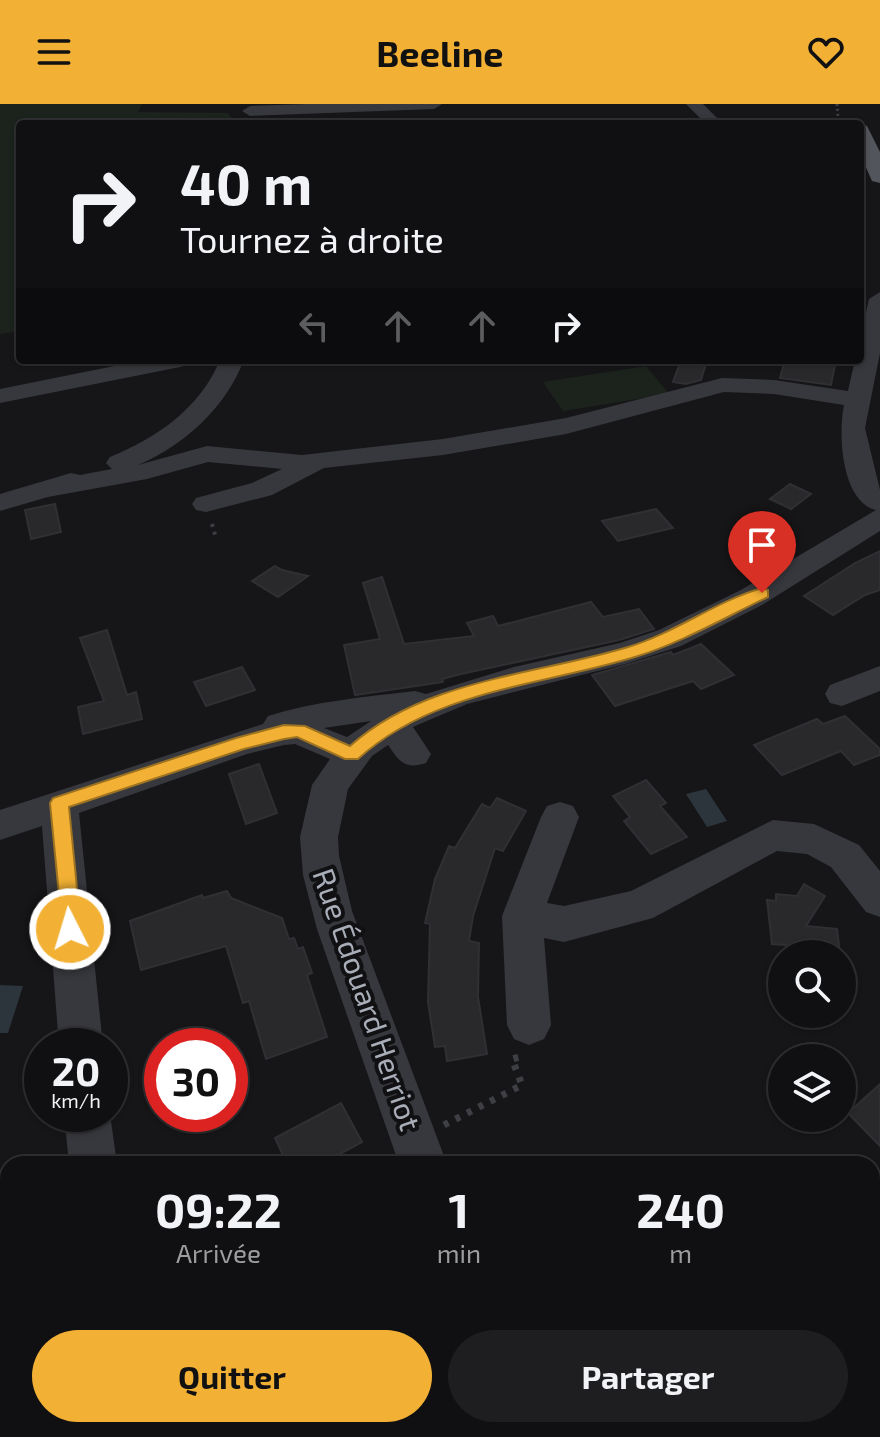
<!DOCTYPE html>
<html lang="fr">
<head>
<meta charset="utf-8">
<style>
  :root { --surface:#101012; --page:#1e1e20; --text:#f1f3f6; --muted:#9c9d9f; --line:#303032; --accent:#f2b134 }
  body { margin:0; font-family:"Exo 2",sans-serif; background:var(--page); color:var(--text); height:100vh; display:flex; flex-direction:column; font-size:30px; white-space:nowrap }
  * { box-sizing:border-box; margin:0 }
  p { font-size:26px; color:var(--muted) }
  .icon { flex:none; width:44px; height:44px; fill:none; stroke:currentColor; stroke-width:2; stroke-linecap:round; stroke-linejoin:round }
  .map { position:relative; flex:1; overflow:hidden }
  .details { position:absolute; left:0px; top:1052px; width:880px; height:282px; display:flex; flex-direction:column; background:var(--surface); border-radius:24px 24px 0 0; box-shadow:0 2px 6px #0004,0 0 0 2px var(--line) }
  .details>* { flex:none }
  .hud { position:absolute; left:16px; top:16px; width:848px; height:244px; border-radius:8px; box-shadow:0 2px 6px #0004,0 0 0 2px var(--line); background:#101012; color:var(--text); overflow:hidden }
  .controls { position:absolute; left:768px; top:836px; display:grid; gap:16px }
  .controls a { display:grid; place-items:center; width:88px; height:88px; border-radius:50%; background:var(--surface); box-shadow:0 2px 6px #0004,0 0 0 2px var(--line); font-size:40px }
  .speed { position:absolute; left:24px; top:924px; display:flex; gap:16px; font-size:40px; font-weight:700; text-align:center }
  .speed>* { display:grid; place-content:center; width:104px; height:104px; border-radius:50%; background:var(--surface); box-shadow:0 2px 6px #0004,0 0 0 2px var(--line); line-height:1 }
  .speed small { font-size:20px; font-weight:400 }
  .speed .limit { border:12px solid #d22; background:#fff; color:#111 }
  .pin { position:absolute; display:grid; place-items:center; width:68px; height:68px; color:#fff; margin:-82px -34px; border-radius:50% 50% 50% 0; rotate:-45deg; box-shadow:0 0 8px #0007 }
  .pin .icon { rotate:45deg }
  .me { position:absolute; width:88px; margin:-44px; rotate:355deg; stroke-linejoin:round; filter:drop-shadow(0 0 6px #0008) }
  .turn { display:flex; align-items:center; gap:28px; height:168px; padding:0 32px; font-size:36px }
  .turn .icon { width:104px; height:104px; stroke-width:2.5 }
  .turn b { display:block; font-size:56px; line-height:68px }
  .lanes { display:flex; align-items:center; height:76px; padding:0 32px; background:#0003; justify-content:center; gap:40px; direction:ltr }
  .lanes .off { opacity:.35 }
  .eta { display:flex; justify-content:space-evenly; align-items:center; height:136px; text-align:center }
  .eta b { font-size:48px; font-weight:700; line-height:56px }
  .cta { display:flex; gap:16px; margin-top:auto; padding:16px 32px }
  .cta a { flex:1; height:92px; border-radius:48px; background:var(--accent); color:#111; font-size:32px; font-weight:700; line-height:92px; text-align:center }
  .cta a+a { background:var(--page); color:var(--text) }
  header { display:flex; justify-content:space-between; align-items:center; height:104px; padding:0 32px; background:var(--accent); color:#111; font-size:36px; font-weight:700 }
  .map>svg:first-child { display:block }
  .green { fill:#1c231d }
  .water { fill:#2c353c }
  .building { fill:#29292c; stroke:#303034; stroke-width:2 }
  .lines { fill:none; stroke-linecap:round; stroke-linejoin:round }
  .path-far2 { stroke:#3d3f44; stroke-width:3; stroke-dasharray:2 3; stroke-linecap:butt }
  .path-far1 { stroke:#3d3f44; stroke-width:4; stroke-dasharray:3 5; stroke-linecap:butt }
  .path { stroke:#3d3f44; stroke-width:7; stroke-dasharray:5 8; stroke-linecap:butt }
  .minor { fill:#37383d; fill-rule:evenodd }
  .major { fill:#53555c; fill-rule:evenodd }
  .route { fill:#f2b134; stroke:#9d7322; stroke-width:2 }
  .labels { text-anchor:middle; dominant-baseline:central; stroke-width:8; stroke-linejoin:round; paint-order:stroke }
  .street-label { font-size:30px; fill:#a8adb8; stroke:#111113 }
</style>
</head>
<body>
<header><svg class="icon" aria-label="menu" viewBox="0 0 24 24"><path d="M4 6h16M4 12h16M4 18h16"/></svg>Beeline<svg class="icon" aria-label="heart" viewBox="0 0 24 24"><path d="M12 20l-8-8c-3-5 5-10 8-4 3-6 11-1 8 4z"/></svg></header>
<div class="map">
<svg width="880" height="1333" viewBox="0 0 880 1333">
  <rect width="100%" height="100%" fill="#161618"/>
  <g class="green">
    <path d="M0,0H142L138,8L228,9L236,20H20V227L0,230Z"/>
    <path d="M646,262L669,290L563,307L543,278Z"/>
  </g>
  <g class="water">
    <path d="M706,685L727,717L707,723L686,690Z"/>
    <path d="M0,881L23,882L8,929H0Z"/>
  </g>
  <g class="building">
    <path d="M681,256H707L701,276L686,280L673,278Z"/>
    <path d="M785,256H836L831,281L780,274Z"/>
    <path d="M790,380L811,390L791,405L770,395Z"/>
    <path d="M55,400L61,428L31,435L25,406Z"/>
    <path d="M656,405L673,424L618,437L602,417Z"/>
    <path d="M880,447V486L865,491L833,511L804,492L855,459Z"/>
    <path d="M275,462L282,466L308,472L278,493L252,477Z"/>
    <path d="M382,473L404,540L474,532L467,519L493,512L498,522L591,498L603,513L639,505L654,525L619,536L461,570L442,575L443,578L355,591L344,541L380,535L363,479Z"/>
    <path d="M107,526L127,591L136,588L142,615L83,630L78,603L104,597L80,534Z"/>
    <path d="M701,540L734,571L701,585L693,577L615,602L592,571L671,548L673,551Z"/>
    <path d="M242,563L255,586L206,602L194,578Z"/>
    <path d="M845,612L880,645V651L854,661L841,647L782,671L754,641L817,615L823,620Z"/>
    <path d="M259,660L277,709L246,720L229,670Z"/>
    <path d="M646,676L666,699L660,702L687,733L651,750L624,717L630,713L613,692Z"/>
    <path d="M497,694L526,707L503,747L495,744L473,812L469,837L479,839L478,893L487,950L447,957L445,942L435,943L428,898L430,820L425,819L435,775L449,742L455,744L482,700L490,704Z"/>
    <path d="M804,780L825,792L806,822L837,825L840,850H787L786,841L772,840L767,796L776,797V790L797,792Z"/>
    <path d="M227,787L231,794L282,814L289,835L294,834L298,845L303,843L312,869L307,871L327,933L266,955L249,897L243,899L226,842L141,866L130,817L202,791L203,794Z"/>
    <path d="M880,980V1042L848,1009Z"/>
    <path d="M341,999L362,1038L321,1060H287L275,1034Z"/>
  </g>
  <g class="lines">
    <path class="path-far2" d="M837,0L838,13L843,20"/>
    <path class="path-far1" d="M212,420L216,434"/>
    <path class="path" d="M444,1021L522,981L512,955L523,952"/>
    <g class="minor">
      <path d="M308,0H442L434,5L250,12L242,7L250,2Z"/>
      <path d="M686,0H703L723,20H706Z"/>
      <path d="M880,188V249L865,324L880,386V427L762,501L681,542L625,560L467,600L415,622L413,623L431,650L426,659C405,666 399,657 388,641L372,652L348,685L338,733L339,752L352,807L447,1060H399L317,825L303,771L300,733L312,681L330,655L295,640L284,641L247,650L79,709L103,942H59L42,722L0,736V706L263,620L268,612C316,597 365,593 415,587L426,590L514,563L620,539L659,526L741,486L876,406C841,397 838,330 844,301L774,290L724,288L566,330L443,351L324,364L272,391L206,408L196,406L192,400L196,394L252,379L282,365L208,358L147,375L48,393L0,407V390L71,369L80,371L112,365L106,359L110,353C157,334 200,304 220,256H244C225,304 186,340 138,361L207,342L302,351L443,335L566,314L722,274L774,276L848,287L855,256H860V234L869,195ZM371,617L347,633L324,624Z"/>
      <path d="M144,256H192L188,261L180,263L0,299V285Z"/>
      <path d="M880,562V587L842,602L830,599L825,590L830,581Z"/>
      <path d="M560,698L573,702L579,713L547,799L564,802L631,787L773,716L814,720L859,741L880,767V813L866,808L831,763L807,750L777,747L653,814L564,838L544,834L551,921L544,935L529,941L514,935L507,921L502,812L541,713L547,702Z"/>
      <path d="M64,1010H110L117,1060H69Z"/>
      <path d="M83,1326H139L141,1333H85Z"/>
      <path d="M456,1326H512L511,1333H455Z"/>
    </g>
    <path class="major" d="M860,20L867,22L880,48V79L872,77L860,50Z"/>
  </g>
  <path class="route" d="M762,484L768,486V493C724,514 681,539 635,553C540,582 434,586 358,655H345L297,633L284,635L244,645L69,703L81,825L77,832L70,834L63,832L50,699L53,694L236,634L284,621L305,622L350,642C425,575 536,571 628,543C675,529 716,497 762,484Z"/>
  <g class="labels">
    <g class="street-label">
      <text transform="translate(368 895) rotate(71)">Rue Édouard Herriot</text>
    </g>
  </g>
</svg>
<div class="controls">
<a><svg class="icon" aria-label="search" viewBox="0 0 24 24"><circle cx="10" cy="10" r="6"/><path d="M15 15l6 6"/></svg></a>
<a><svg class="icon" aria-label="layers" viewBox="0 0 24 24"><path d="M12 4l9 5-9 5-9-5zM3 14l9 5 9-5"/></svg></a>
</div>
<div class="speed"><div>20<small>km/h</small></div><div class="limit">30</div></div>
<div class="pin" style="left:762px;top:489px;background:#d93025"><svg class="icon" aria-label="arrive" viewBox="0 0 24 24"><path d="M6 21V4h12l-3 4 3 4H6"/></svg></div>
<svg class="me" style="left:70px;top:825px" viewBox="-20 -20 40 40"><circle r="17" fill="#f2b134" stroke="#fff" stroke-width="3"/><path d="M0-11L8 9 0 5-8 9z" fill="#fff"/></svg>
<div class="hud">
<div class="turn"><svg class="icon" aria-label="right" viewBox="0 0 24 24"><path d="M7 20v-9h11M14 6l5 5-5 5"/></svg><div><b>40 m</b>Tournez à droite</div></div>
<div class="lanes"><svg class="icon off" aria-label="left" viewBox="0 0 24 24"><path d="M17 20v-9H6M10 6l-5 5 5 5"/></svg><svg class="icon off" aria-label="ahead" viewBox="0 0 24 24"><path d="M12 20V5M6 11l6-6 6 6"/></svg><svg class="icon off" aria-label="ahead" viewBox="0 0 24 24"><path d="M12 20V5M6 11l6-6 6 6"/></svg><svg class="icon" aria-label="right" viewBox="0 0 24 24"><path d="M7 20v-9h11M14 6l5 5-5 5"/></svg></div>
</div>
<section class="details">
<div class="eta">
<div><b>09:22</b><p>Arrivée</p></div>
<div><b>1</b><p>min</p></div>
<div><b>240</b><p>m</p></div>
</div>
<div class="cta"><a>Quitter</a><a>Partager</a></div>
</section>
</div>
</body>
</html>
